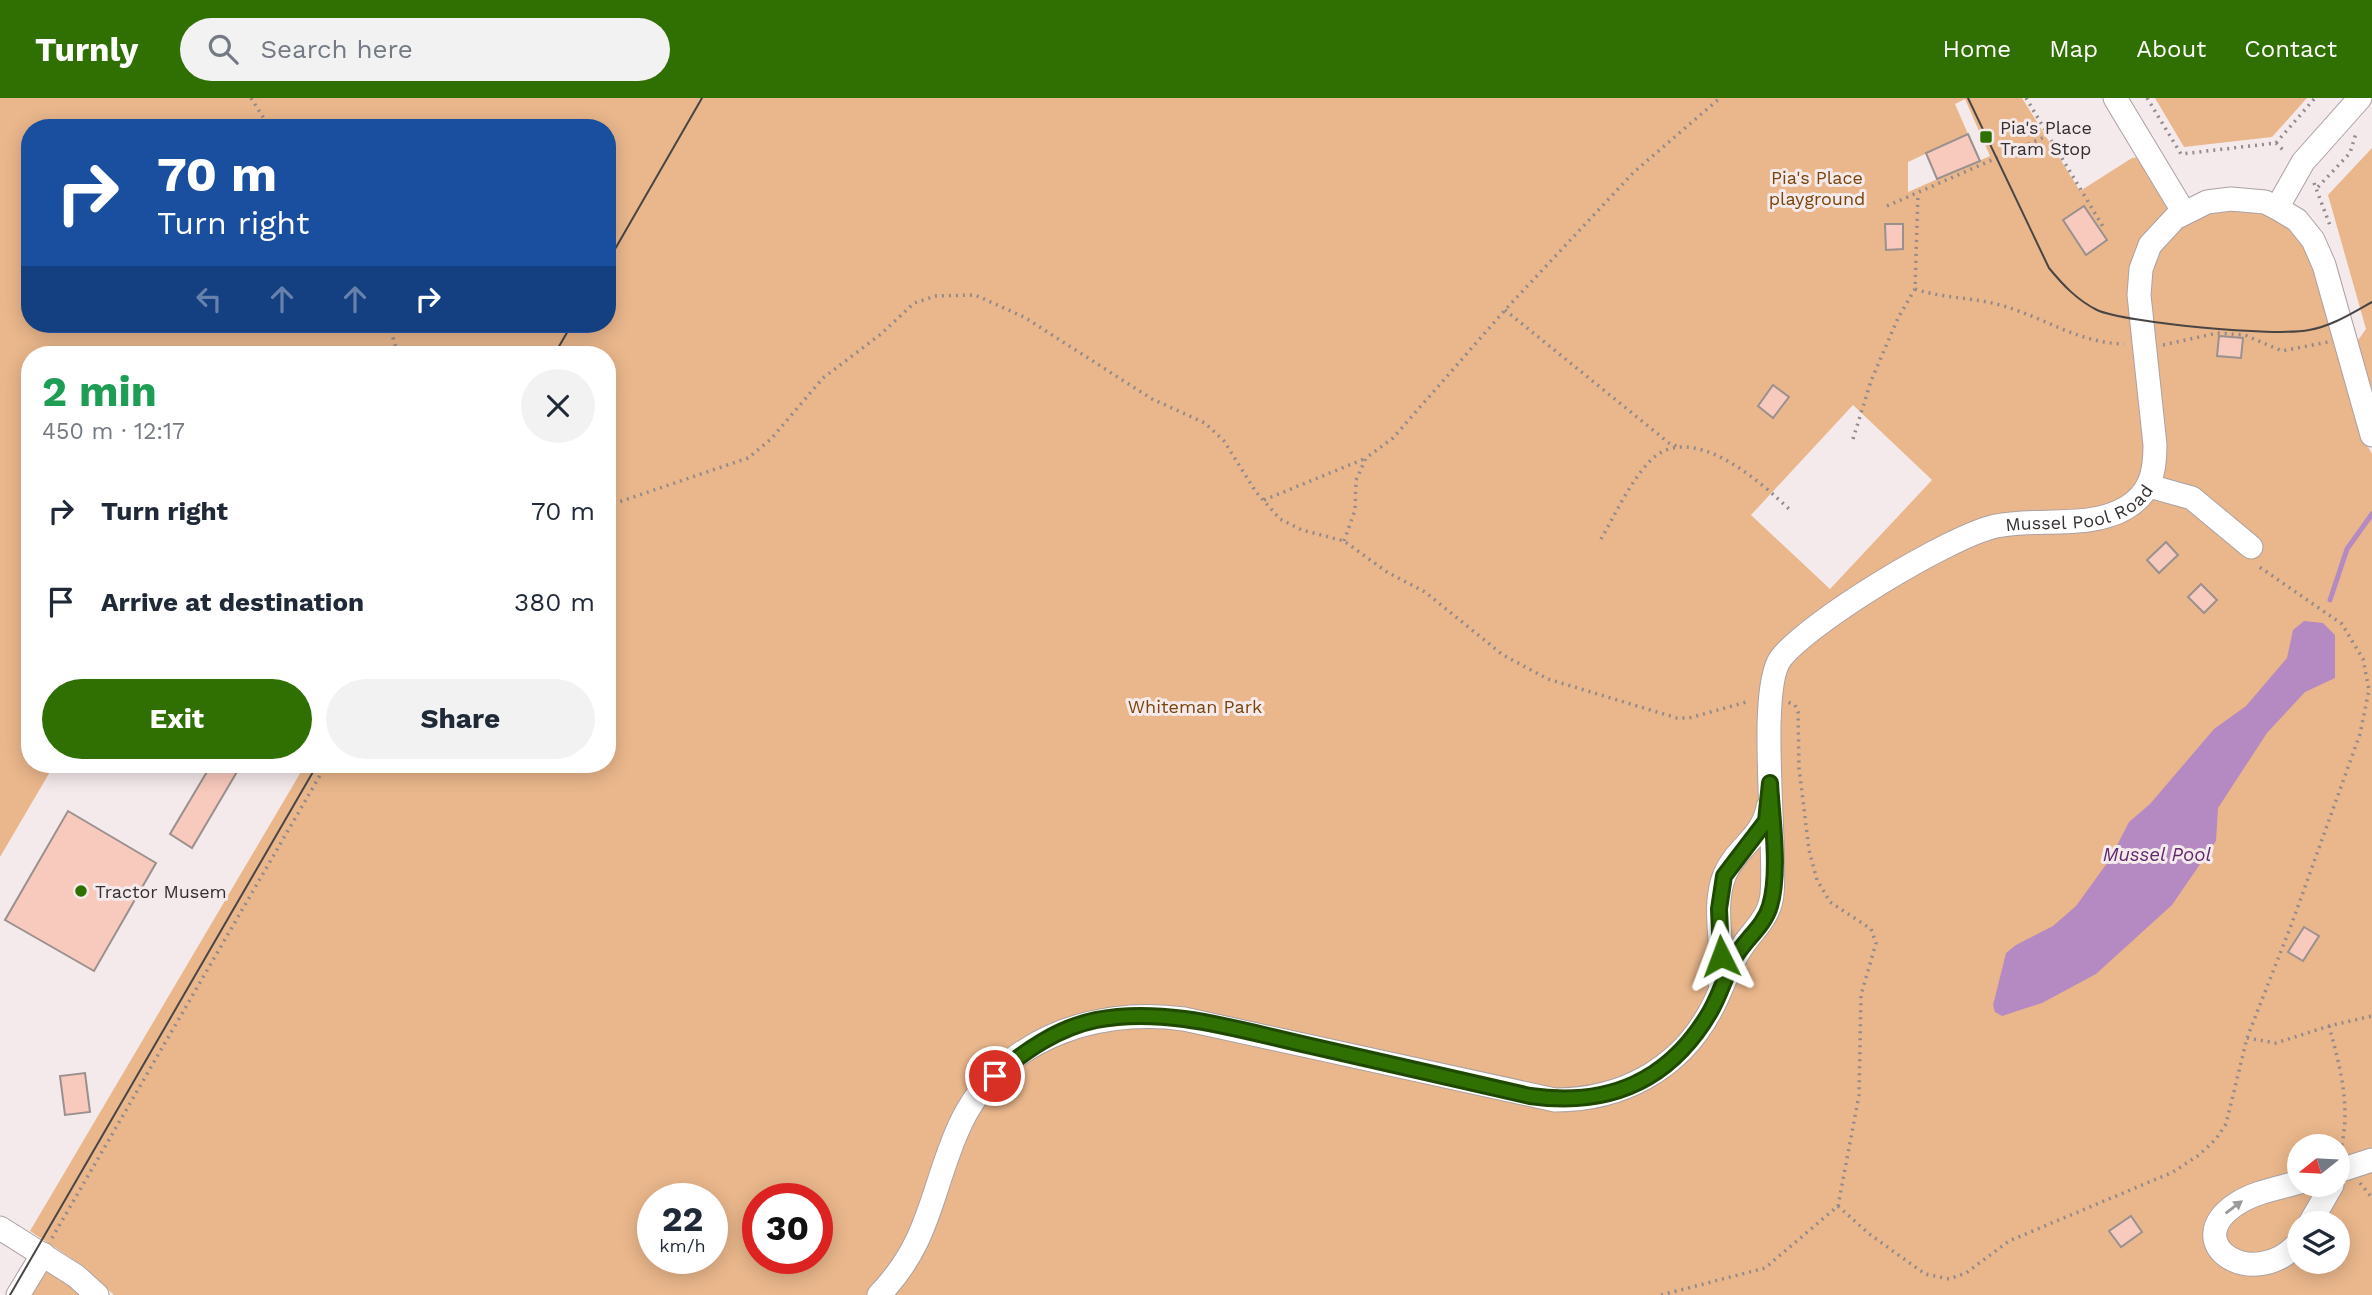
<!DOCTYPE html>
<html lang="en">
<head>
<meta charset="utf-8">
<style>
  :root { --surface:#fff; --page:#f2f2f3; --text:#1f2937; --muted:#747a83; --accent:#306f02 }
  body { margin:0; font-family:"Work Sans",sans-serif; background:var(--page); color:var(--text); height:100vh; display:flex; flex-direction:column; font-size:26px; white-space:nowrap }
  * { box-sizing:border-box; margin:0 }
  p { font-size:23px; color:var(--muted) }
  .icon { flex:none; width:38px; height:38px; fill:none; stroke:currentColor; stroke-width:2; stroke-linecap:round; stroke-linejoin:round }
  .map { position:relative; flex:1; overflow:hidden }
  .sheet { position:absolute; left:21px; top:248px; width:595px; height:427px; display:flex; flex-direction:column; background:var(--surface); border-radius:28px; box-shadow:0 4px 18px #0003 }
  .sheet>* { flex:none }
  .hud { position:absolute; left:21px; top:21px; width:595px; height:214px; border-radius:28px; box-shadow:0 4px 18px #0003; background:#1a4fa0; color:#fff; overflow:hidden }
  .needle { width:46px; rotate:252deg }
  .fabs { position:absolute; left:2287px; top:1036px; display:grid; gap:14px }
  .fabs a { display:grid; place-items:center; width:63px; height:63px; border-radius:50%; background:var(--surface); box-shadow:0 4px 18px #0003; font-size:35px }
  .speed { position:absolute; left:637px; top:1085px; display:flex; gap:14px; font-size:35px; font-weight:700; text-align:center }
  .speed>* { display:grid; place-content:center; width:91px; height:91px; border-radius:50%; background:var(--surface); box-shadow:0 4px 18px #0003; line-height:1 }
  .speed small { font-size:18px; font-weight:400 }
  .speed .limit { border:10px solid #d22; background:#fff; color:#111 }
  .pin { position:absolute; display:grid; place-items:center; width:60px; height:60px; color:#fff; margin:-30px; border:4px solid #fff; border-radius:50%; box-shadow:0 2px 7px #0007 }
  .me { position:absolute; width:77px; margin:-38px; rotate:357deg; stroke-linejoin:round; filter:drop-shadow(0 0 5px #0008) }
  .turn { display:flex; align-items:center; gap:24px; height:147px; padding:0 21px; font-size:32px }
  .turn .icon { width:91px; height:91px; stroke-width:2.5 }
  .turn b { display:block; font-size:49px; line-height:60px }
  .lanes { display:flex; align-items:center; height:66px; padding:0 21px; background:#0003; justify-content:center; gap:35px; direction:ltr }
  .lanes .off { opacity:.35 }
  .round { display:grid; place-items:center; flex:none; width:74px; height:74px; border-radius:37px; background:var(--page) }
  .summary { display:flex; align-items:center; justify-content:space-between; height:119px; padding:0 21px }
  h1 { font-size:42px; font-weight:700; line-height:52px; color:#1e9e55 }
  .primary-button { display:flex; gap:14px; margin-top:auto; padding:14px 21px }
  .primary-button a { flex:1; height:80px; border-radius:42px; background:var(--accent); color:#fff; font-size:28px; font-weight:700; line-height:80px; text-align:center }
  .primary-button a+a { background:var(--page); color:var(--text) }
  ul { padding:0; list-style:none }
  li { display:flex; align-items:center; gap:21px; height:91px; padding:0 21px }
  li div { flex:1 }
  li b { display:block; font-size:26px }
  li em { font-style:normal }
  header { display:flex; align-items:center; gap:42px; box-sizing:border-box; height:98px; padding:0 35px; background:var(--accent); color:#fff }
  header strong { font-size:33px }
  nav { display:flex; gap:38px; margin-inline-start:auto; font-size:24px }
  .search { width:490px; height:63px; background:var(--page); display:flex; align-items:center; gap:18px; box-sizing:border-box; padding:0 24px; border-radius:38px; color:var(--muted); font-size:26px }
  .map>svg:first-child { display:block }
  .green { fill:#eab78c; fill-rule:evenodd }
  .water { fill:#b589c1 }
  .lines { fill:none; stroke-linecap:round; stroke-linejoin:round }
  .stream { stroke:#b589c1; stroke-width:5 }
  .building { fill:#f8c9bd; stroke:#9a908e; stroke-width:2 }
  .minor-casing { stroke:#aca1a2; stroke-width:25 }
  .path { stroke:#928a8b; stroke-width:3.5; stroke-dasharray:2 5; stroke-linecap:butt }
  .minor { stroke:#fff; stroke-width:23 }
  .tram { stroke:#494545; stroke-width:2 }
  .oneway { fill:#9a9898 }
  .route-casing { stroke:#1f4801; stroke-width:18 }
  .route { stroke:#306f02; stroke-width:12 }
  .poi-dot { fill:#306f02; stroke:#f5eaeb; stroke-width:2.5 }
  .labels { text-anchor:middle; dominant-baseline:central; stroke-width:6; stroke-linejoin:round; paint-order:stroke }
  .poi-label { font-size:18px; fill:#343030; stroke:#f5eaeb; text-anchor:start }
  .park-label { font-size:18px; fill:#7a4408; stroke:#f5eaeb }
  .street-label { font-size:18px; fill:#343030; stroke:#f5eaeb }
  .water-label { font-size:19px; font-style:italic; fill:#60296e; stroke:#f5eaeb }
</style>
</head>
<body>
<header>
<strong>Turnly</strong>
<div class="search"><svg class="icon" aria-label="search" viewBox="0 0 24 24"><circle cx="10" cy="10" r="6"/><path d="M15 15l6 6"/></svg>Search here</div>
<nav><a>Home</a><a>Map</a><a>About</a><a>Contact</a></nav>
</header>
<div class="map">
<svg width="2372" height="1197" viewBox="0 0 2372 1197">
  <rect width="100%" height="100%" fill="#f5eaeb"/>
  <g class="green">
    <path d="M0,0H2022L2080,93L2132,60L2140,59L2181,127L2216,111L2261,113L2286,126L2307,150L2361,337L2372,356V1197H114L83,1168L30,1133L305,667H607V257H30V667H54L0,759ZM1965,1L1990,58L1908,94V64L1968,36L1955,6ZM30,30H607V226H30ZM1853,307L1932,382L1830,491L1751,417ZM2300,1048H2338V1087H2300ZM653,1101H712V1160H653ZM758,1101H817V1160H758ZM2300,1125H2338V1164H2300Z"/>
    <path d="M2155,0H2307L2272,39L2184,49Z"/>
    <path d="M2372,50V305L2356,245L2366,231L2328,97Z"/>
    <path d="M41,1166L83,1197H22Z"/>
  </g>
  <path class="water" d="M2304,523L2323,525L2335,537V580L2305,594L2267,635L2218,710L2216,743L2172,807L2096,876L2042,905L2002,918L1995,914L1993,907L2006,855L2016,847L2053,828L2076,808L2110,761L2129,724L2150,706L2214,631L2246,608L2287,560L2293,532Z"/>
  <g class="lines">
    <path class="stream" d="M2330,502L2347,451L2372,416"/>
  </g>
  <g class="building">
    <path d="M1968,36L1980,63L1937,81L1926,55Z"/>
    <path d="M2084,108L2107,142L2086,157L2063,122Z"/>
    <path d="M1885,126H1903V151L1886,152Z"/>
    <path d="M2219,238L2243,240L2241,260L2217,258Z"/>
    <path d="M1773,287L1789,299L1773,320L1758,308Z"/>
    <path d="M2166,444L2178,457L2159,475L2147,462Z"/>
    <path d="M2201,486L2217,502L2204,515L2188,499Z"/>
    <path d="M211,667H241L192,750L170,736Z"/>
    <path d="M68,713L156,765L94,873L5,822Z"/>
    <path d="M2304,829L2319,838L2303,863L2288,854Z"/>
    <path d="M85,975L90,1014L65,1017L60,978Z"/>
    <path d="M2131,1118L2142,1134L2121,1149L2109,1133Z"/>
  </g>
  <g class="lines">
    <g class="minor-casing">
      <g id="minor">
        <path d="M2115,0L2183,113"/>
        <path d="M2277,110L2303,64L2360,0"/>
        <path d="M2149,388L2192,400L2251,449"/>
        <path d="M1720,884C1725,849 1711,809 1725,776C1736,750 1763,739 1768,709"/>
        <path d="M2338,1073L2372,1062"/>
        <path d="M2300,1084C2279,1090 2255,1094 2238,1105C2175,1145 2255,1197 2300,1143"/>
        <path d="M2310,1125L2332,1087"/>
        <path d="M0,1130L76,1178L97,1197"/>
        <path d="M18,1197L43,1156"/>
        <path id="s1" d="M879,1197C929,1145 930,1098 956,1036C993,944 1092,908 1184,921L1555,1002C1621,1002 1679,972 1711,912C1721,894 1727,873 1738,855C1750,834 1770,821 1772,796C1777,749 1757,591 1781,560C1810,523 1950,438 1996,428C2038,419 2088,432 2126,410C2151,395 2155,374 2155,347L2139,197L2141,171L2150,147L2175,120L2207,104L2231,101L2265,104L2277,110L2297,122L2313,142L2324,167L2372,337"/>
      </g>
    </g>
    <g class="path">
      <path d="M251,0L270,30"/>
      <path d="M2026,0L2105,132"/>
      <path d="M2147,0L2181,56L2276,45L2285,54"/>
      <path d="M2276,45L2315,0"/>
      <path d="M2314,85L2331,130"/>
      <path d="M2318,89L2350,55L2356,35"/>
      <path d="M1887,108L2049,37"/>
      <path d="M1915,191C1945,201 1972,199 2000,207C2044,219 2078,245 2124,246"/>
      <path d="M1505,212L1669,345L1679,349"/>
      <path d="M389,226L398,257"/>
      <path d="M2163,247L2217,235L2245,237L2282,253L2328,244"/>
      <path d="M1853,341L1871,283L1898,220L1915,191L1918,95"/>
      <path d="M1264,402L1364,361"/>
      <path d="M607,408L748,360L771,341L823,280L881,236L914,205L936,198L975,197L1024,219L1152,301L1205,325L1224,343L1256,394L1280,421L1302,432L1344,443L1387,474L1425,494L1503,557L1548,581L1677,620H1689L1750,603"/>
      <path d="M1601,441C1616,415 1630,384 1650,363C1691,321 1761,384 1790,412"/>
      <path d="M1344,443L1355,412L1356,382L1366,360L1393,340L1505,212L1634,74L1720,0"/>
      <path d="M2329,928C2340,968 2352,1012 2340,1053"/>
      <path d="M2247,940L2276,945L2329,928L2372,918"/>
      <path d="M2360,1085L2372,1100"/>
      <path d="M1838,1108L1868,1135L1925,1176L1949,1181L1966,1175L2009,1143L2173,1074L2199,1057L2216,1041L2226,1026L2247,940L2292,825L2360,636L2369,592L2363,561L2342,526L2258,468"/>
      <path d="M52,1140L326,667"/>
      <path d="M1661,1197L1765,1170L1838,1108L1859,997L1861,897L1876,845L1871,831L1830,804L1817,782L1809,752L1799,670L1798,614L1795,607L1788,604"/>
    </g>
    <use href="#minor" class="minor"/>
    <g class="tram">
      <path d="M1968,0L2049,170C2063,187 2077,202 2097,212C2126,225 2276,239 2309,232C2332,228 2352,215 2372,204"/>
      <path d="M607,165L702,0"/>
      <path d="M554,257L572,226"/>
      <path d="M10,1197L317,667"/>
    </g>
  </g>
  <defs><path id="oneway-solid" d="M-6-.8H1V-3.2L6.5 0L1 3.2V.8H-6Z" transform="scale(1.75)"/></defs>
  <use class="oneway" href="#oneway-solid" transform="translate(2234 1109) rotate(-37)"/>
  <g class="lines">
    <g class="route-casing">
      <path id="route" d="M995,978C1025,953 1057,930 1096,922C1167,908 1242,933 1311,948C1384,965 1457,982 1530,998C1608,1009 1669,984 1710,914C1720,897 1725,878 1734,861C1744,842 1764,829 1770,808C1780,774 1772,721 1770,685L1766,723L1724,778L1719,811L1721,858"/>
    </g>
    <use href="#route" class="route"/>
  </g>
  <g class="poi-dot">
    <rect x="1979" y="32" width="14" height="14" rx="3.5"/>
    <circle cx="81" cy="793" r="7"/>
  </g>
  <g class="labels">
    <g class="poi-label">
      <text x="2000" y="29">Pia's Place<tspan x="2000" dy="21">Tram Stop</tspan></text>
      <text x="95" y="793">Tractor Musem</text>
    </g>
    <g class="park-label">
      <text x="1817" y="79">Pia's Place<tspan x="1817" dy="21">playground</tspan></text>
      <text x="1195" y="608">Whiteman Park</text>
    </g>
    <g class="street-label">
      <text stroke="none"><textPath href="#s1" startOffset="1736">Mussel Pool Road</textPath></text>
    </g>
    <g class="water-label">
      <text x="2157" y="756">Mussel Pool</text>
    </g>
  </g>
</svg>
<div class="fabs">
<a><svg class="needle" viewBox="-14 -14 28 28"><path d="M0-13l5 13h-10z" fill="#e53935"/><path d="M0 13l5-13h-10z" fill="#747a83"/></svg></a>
<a><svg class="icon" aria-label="layers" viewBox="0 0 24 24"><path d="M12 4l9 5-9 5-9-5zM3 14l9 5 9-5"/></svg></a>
</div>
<div class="speed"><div>22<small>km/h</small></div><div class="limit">30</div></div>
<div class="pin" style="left:995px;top:978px;background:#d93025"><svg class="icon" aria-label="arrive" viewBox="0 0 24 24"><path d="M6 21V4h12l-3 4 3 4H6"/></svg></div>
<svg class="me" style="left:1721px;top:858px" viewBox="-20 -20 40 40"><path d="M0-17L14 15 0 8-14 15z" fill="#306f02" stroke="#fff" stroke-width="4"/></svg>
<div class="hud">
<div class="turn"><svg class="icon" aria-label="right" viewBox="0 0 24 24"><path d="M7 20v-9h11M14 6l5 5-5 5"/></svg><div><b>70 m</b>Turn right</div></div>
<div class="lanes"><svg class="icon off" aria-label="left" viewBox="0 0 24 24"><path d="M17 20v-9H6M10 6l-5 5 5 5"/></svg><svg class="icon off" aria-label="ahead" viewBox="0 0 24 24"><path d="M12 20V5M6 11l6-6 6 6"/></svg><svg class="icon off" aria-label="ahead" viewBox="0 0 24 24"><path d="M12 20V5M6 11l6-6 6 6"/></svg><svg class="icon" aria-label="right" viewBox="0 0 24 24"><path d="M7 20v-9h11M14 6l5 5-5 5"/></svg></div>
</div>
<section class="sheet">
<div class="summary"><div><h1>2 min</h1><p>450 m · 12:17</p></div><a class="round"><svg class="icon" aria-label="close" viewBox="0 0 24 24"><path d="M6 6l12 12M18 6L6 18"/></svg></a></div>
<ul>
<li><svg class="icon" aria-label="right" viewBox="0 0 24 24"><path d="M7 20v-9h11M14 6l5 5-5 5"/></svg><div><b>Turn right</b></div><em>70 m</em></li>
<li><svg class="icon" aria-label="arrive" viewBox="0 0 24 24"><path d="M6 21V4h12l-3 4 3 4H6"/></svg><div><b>Arrive at destination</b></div><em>380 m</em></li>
</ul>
<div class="primary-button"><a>Exit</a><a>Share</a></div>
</section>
</div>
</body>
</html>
